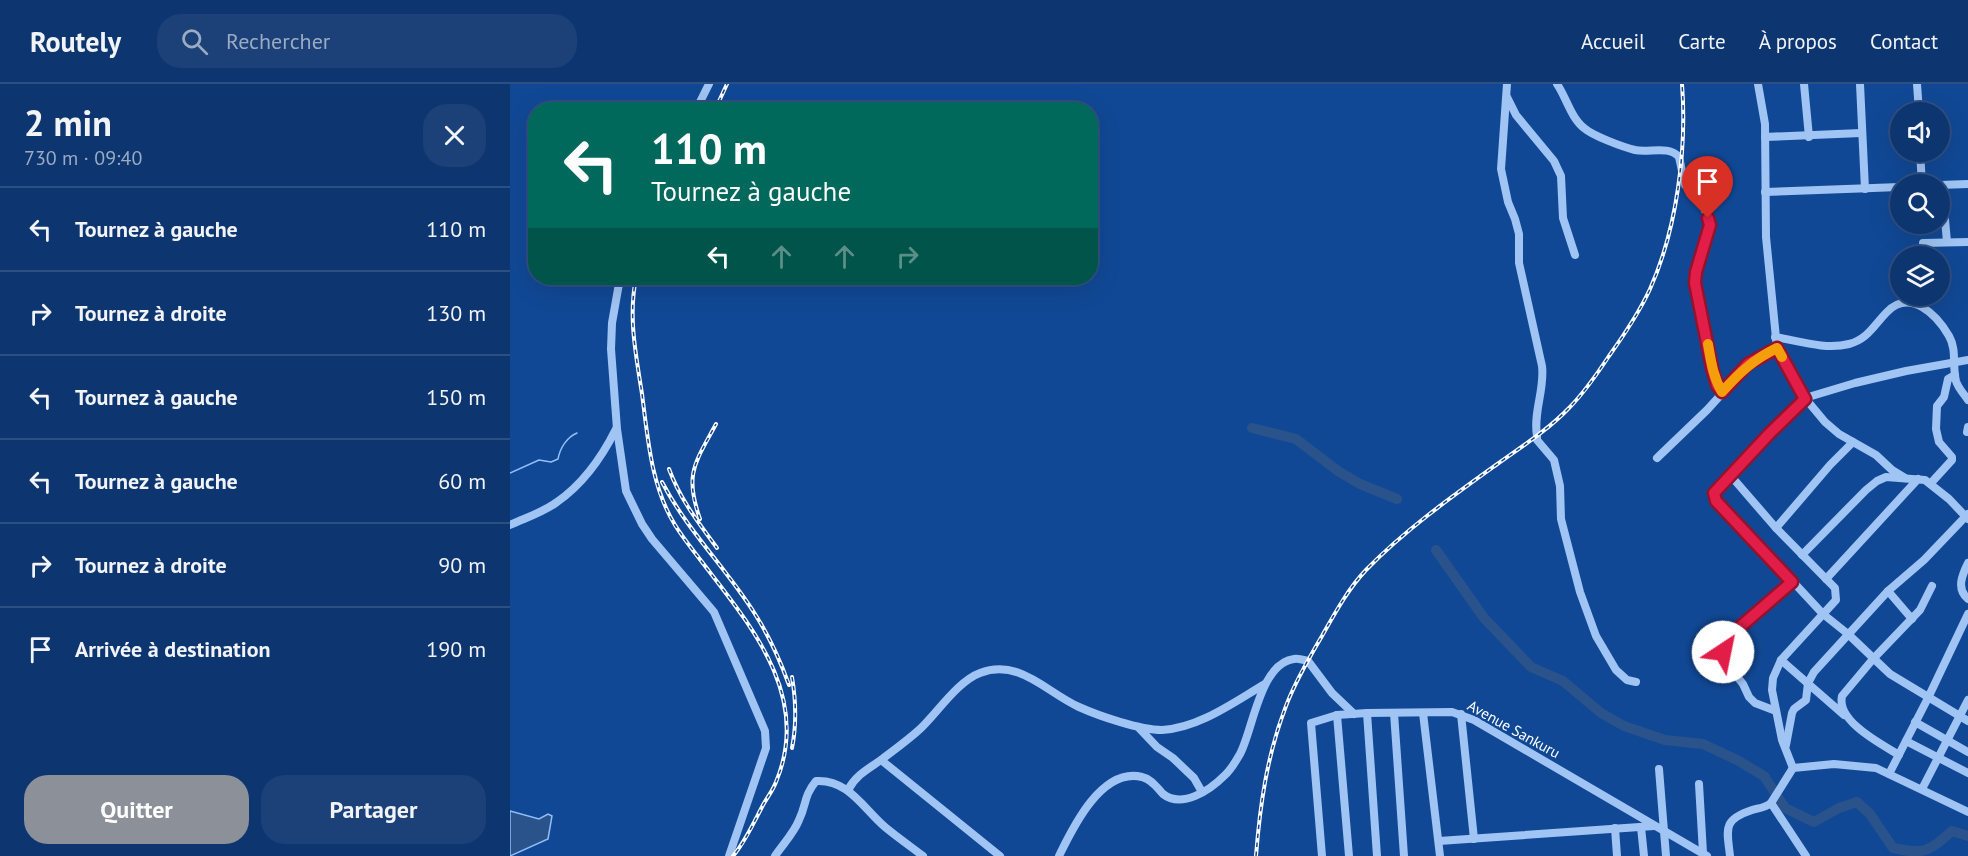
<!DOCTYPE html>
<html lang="fr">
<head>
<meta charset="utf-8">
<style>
  :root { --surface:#0d3670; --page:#1b4178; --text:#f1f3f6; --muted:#9aabc3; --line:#2d5083; --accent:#8c9099 }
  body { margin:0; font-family:"PT Sans",sans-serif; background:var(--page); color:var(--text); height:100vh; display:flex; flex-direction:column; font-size:22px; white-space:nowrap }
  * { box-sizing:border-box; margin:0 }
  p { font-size:20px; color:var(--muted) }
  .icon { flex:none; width:33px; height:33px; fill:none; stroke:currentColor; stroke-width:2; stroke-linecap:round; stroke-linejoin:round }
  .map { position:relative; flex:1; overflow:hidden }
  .sheet { display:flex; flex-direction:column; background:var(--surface); width:510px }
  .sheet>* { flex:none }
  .guide { position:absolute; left:18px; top:18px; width:570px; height:183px; border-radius:24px; box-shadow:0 6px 24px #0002,0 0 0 2px var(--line); background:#00695c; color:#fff; overflow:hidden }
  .buttons { position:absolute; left:1380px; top:18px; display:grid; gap:12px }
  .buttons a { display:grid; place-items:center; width:60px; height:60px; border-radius:50%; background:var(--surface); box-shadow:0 6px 24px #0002,0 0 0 2px var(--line); font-size:30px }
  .pin { position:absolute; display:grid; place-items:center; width:51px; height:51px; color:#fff; margin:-62px -26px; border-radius:50% 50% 50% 0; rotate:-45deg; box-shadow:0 0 6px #0007 }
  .pin .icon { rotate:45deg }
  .me { position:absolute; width:66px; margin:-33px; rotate:34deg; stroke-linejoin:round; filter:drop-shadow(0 0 4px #0008) }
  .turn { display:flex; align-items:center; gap:21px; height:126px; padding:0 24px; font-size:27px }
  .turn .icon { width:78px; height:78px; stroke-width:2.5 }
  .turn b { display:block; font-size:42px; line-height:51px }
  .lanes { display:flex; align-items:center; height:57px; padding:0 24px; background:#0003; justify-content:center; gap:30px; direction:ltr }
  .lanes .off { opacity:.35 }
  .round { display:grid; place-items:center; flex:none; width:63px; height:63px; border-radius:24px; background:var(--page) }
  .summary { display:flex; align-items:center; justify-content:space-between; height:102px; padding:0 24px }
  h1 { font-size:36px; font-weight:600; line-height:45px }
  .primary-button { display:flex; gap:12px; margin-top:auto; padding:12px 24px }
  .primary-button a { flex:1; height:69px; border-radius:24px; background:var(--accent); color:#fff; font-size:24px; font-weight:600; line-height:69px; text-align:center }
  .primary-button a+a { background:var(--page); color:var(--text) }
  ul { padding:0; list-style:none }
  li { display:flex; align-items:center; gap:18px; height:84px; padding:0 24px; border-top:2px solid var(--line) }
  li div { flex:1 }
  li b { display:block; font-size:22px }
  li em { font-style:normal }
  header { display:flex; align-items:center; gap:36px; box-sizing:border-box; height:84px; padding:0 30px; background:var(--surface); border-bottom:2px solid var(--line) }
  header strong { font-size:28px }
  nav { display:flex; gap:33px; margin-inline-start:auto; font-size:21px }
  .search { width:420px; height:54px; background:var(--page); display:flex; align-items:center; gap:15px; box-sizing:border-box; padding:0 21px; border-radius:24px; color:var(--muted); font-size:22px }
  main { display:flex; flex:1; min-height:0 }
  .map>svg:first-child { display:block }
  .water { fill:#2a538c; stroke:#91bef7; stroke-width:1.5 }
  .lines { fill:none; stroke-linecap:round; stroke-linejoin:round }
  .stream { stroke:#91bef7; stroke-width:1.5 }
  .river { stroke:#2a538c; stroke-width:10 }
  .minor { stroke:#a0c4f3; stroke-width:8 }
  .rail-casing { stroke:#fff; stroke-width:4 }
  .rail { stroke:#114895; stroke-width:1.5; stroke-dasharray:4.5; stroke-linecap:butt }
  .route-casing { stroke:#92132f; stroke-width:15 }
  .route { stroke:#e11d48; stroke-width:10 }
  .slow { stroke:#f59e0b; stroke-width:10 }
  .labels { text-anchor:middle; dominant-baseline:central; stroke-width:4.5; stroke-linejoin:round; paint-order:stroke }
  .street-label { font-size:15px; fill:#fff; stroke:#114895 }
</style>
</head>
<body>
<header>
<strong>Routely</strong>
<div class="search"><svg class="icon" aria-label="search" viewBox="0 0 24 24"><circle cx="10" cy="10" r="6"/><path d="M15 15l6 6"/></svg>Rechercher</div>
<nav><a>Accueil</a><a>Carte</a><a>À propos</a><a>Contact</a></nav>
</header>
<main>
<section class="sheet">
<div class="summary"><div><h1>2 min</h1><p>730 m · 09:40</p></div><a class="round"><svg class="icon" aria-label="close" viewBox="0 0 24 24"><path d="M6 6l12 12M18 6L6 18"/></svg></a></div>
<ul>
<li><svg class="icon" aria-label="left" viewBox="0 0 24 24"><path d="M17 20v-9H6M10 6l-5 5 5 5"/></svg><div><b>Tournez à gauche</b></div><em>110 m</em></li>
<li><svg class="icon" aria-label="right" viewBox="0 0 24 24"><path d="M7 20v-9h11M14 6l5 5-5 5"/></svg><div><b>Tournez à droite</b></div><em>130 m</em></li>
<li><svg class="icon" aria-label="left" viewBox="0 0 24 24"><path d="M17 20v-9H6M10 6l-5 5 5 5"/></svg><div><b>Tournez à gauche</b></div><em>150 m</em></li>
<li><svg class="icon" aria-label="left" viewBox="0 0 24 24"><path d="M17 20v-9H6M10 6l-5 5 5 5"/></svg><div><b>Tournez à gauche</b></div><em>60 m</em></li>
<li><svg class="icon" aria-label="right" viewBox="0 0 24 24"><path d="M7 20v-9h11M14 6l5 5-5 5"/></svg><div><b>Tournez à droite</b></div><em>90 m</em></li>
<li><svg class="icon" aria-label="arrive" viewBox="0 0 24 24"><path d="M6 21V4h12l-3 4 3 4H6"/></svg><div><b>Arrivée à destination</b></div><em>190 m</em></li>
</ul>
<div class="primary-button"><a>Quitter</a><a>Partager</a></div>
</section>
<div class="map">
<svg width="1458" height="772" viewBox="0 0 1458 772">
  <rect width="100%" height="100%" fill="#114895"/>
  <path class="water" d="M0,727L29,735L38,730L42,732L38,755L0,772Z"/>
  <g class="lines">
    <path class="stream" d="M0,389L29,376L41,378L48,375C50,364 57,353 67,349"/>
    <g class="river">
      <path d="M742,344L786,355L828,387L850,400L887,415"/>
      <path d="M926,466L974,534L1021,583L1053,597L1091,629L1114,642L1155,656L1193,660L1227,676L1254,692L1275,724L1304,738L1329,724L1347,718L1360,730L1383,764C1414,771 1418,768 1442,747L1458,752"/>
    </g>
    <g class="minor">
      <path d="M997,0L991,85L998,118L1005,135L1009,150V179L1032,282C1035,305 1023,328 1027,352V356L1044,376L1050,402L1051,435L1070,508L1086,552L1106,586L1117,596L1126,598"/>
      <path d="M1047,0C1056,13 1061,34 1074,44C1083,52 1113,63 1125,66C1139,69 1159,61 1169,73L1175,101L1192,117L1200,141L1186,188L1185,199L1202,284L1212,308"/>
      <path d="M1248,0L1255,40L1256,153L1267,264L1295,314L1315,338L1329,350L1366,371L1382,386L1395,394"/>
      <path d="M1294,0L1299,53"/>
      <path d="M1350,0L1355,105"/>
      <path d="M1407,0L1409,28"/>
      <path d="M997,13L1006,31L1044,77L1051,92L1053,134L1065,171"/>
      <path d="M186,26L199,0"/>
      <path d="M1255,53L1351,49"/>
      <path d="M1410,68L1412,100"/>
      <path d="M1430,101L1458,100"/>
      <path d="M1432,101L1437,158"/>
      <path d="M1255,108L1390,103"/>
      <path d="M1413,159L1458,158"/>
      <path d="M110,194L102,239L101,265L107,345L116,407L132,440L142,455L204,528L255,647L256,664L219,772"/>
      <path d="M1265,253C1289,257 1315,266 1339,260C1358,255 1364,241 1377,228C1400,204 1427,231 1439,252C1447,266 1442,281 1446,297C1448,304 1454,310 1458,316"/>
      <path d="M1458,276L1396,287L1345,299L1295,314L1260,349L1204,409V413L1313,530L1338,550L1380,590L1458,637"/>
      <path d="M1457,348L1458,343"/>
      <path d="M1147,374L1197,326L1238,281L1267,264"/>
      <path d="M1221,392L1266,444L1325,504L1326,516L1271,576L1263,594L1262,606L1272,656L1283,684"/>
      <path d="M1421,399L1442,376V373L1429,358L1426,345L1427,322L1434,313L1438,295L1445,291"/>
      <path d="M0,441C15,434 34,428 47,418C73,400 92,373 106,345"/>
      <path d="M1266,444L1320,381L1343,358"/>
      <path d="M1292,471L1356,406L1367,397L1376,393L1415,396L1439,415L1458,435"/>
      <path d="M1458,479C1452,491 1446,505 1458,515"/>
      <path d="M1316,495L1408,395"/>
      <path d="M1378,507L1402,535"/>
      <path d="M1271,576L1334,631"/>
      <path d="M1266,627L1245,619L1239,613L1233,600L1216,579L1213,563L1223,549L1282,498"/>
      <path d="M857,629L867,772"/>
      <path d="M884,629L894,772"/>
      <path d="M913,629L930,772"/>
      <path d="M951,630L964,755"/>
      <path d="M827,631L839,772"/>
      <path d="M1405,638L1458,668"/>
      <path d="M628,643L647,663L663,674L684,694L692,708"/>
      <path d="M1396,657L1458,689"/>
      <path d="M1276,661L1282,629L1284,625L1296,616L1298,599L1304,588L1378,507L1414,476L1458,430"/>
      <path d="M1389,671C1371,660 1326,637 1332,612L1363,575L1410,526L1422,502"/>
      <path d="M371,676L490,772"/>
      <path d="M1149,685L1156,772"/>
      <path d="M1379,690L1418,614L1458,530"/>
      <path d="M1189,700L1193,769"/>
      <path d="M1412,705L1458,616"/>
      <path d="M338,706C346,691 358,685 371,676C384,666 398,656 410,645C427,629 448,597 470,589C509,574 536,608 569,623C589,632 630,646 652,646C689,644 724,618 755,600"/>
      <path d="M1261,719L1296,772"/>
      <path d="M1131,743L1134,772"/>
      <path d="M1105,744L1107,772"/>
      <path d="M929,757L1144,742"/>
      <path d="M265,772C273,760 284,749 289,736C297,720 293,713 306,697C338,695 353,724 375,743C387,753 400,762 413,772"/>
      <path d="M549,772C563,743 592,683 632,693C642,695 647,704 653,710C672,725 700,706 714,692C720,687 726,677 730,670C743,646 750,579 784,575C788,574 794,576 798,577L822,609L844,630"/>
      <path d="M812,772L801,639L827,631L857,629L942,628L964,636L1197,772"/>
      <path d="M1220,772C1217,745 1212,736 1242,726C1249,724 1255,724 1261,719L1283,684L1324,680L1366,684L1458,728"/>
    </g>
    <g class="rail-casing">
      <g id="rail">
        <path d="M205,26L217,0"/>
        <path d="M126,194C118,233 126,271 132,310C138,355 141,402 165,441C173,454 183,466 192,478C241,542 302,612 266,698C263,706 257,714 253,721C244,738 235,758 223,772"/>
        <path d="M159,385C170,415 188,438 207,464"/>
        <path d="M152,398C177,446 216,484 245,530C259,552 270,576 279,601"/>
        <path d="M190,435C174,390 185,379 206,340"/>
        <path d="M282,593C286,617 287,639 282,664"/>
        <path d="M746,772C750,721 757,671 776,622C785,598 799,574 812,552C825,529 838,505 856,486C895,446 940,414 986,381C1011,363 1038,346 1059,324C1074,309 1087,290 1099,272C1114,251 1129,229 1140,205C1167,145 1177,65 1172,0"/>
      </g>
    </g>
    <use href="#rail" class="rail"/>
  </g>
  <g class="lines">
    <g class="route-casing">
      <path id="route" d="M1198,134L1200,141L1186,188L1185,199L1202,284L1207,301L1212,308L1238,280L1267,264L1295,315L1260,349L1204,409L1206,417L1282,498L1223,549L1215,559L1213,568"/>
    </g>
    <use href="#route" class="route"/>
    <path class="slow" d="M1198,260C1201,277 1203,293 1212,308C1229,289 1244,275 1267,264L1272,273"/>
  </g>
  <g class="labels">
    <g class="street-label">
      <text transform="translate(1004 645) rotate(29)">Avenue Sankuru</text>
    </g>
  </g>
</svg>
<div class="buttons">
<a><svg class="icon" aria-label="sound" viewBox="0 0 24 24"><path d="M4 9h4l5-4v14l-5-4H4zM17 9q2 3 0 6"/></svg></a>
<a><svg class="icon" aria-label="search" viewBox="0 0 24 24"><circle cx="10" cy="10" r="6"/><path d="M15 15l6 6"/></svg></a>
<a><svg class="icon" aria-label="layers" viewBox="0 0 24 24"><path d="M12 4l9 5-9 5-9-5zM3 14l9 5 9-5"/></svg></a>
</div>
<div class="pin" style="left:1198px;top:134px;background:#d93025"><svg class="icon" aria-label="arrive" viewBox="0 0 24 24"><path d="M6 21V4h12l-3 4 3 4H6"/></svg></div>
<svg class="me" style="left:1213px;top:568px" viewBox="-20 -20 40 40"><circle r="19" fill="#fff"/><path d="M0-13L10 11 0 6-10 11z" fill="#e11d48"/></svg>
<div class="guide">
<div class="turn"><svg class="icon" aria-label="left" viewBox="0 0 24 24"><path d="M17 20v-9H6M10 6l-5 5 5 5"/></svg><div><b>110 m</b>Tournez à gauche</div></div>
<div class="lanes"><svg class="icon" aria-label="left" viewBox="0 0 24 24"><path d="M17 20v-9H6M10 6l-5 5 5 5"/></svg><svg class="icon off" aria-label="ahead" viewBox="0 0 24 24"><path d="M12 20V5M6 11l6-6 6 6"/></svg><svg class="icon off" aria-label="ahead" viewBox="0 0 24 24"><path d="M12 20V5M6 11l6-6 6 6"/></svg><svg class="icon off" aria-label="right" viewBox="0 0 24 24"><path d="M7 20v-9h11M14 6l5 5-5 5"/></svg></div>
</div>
</div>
</main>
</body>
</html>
